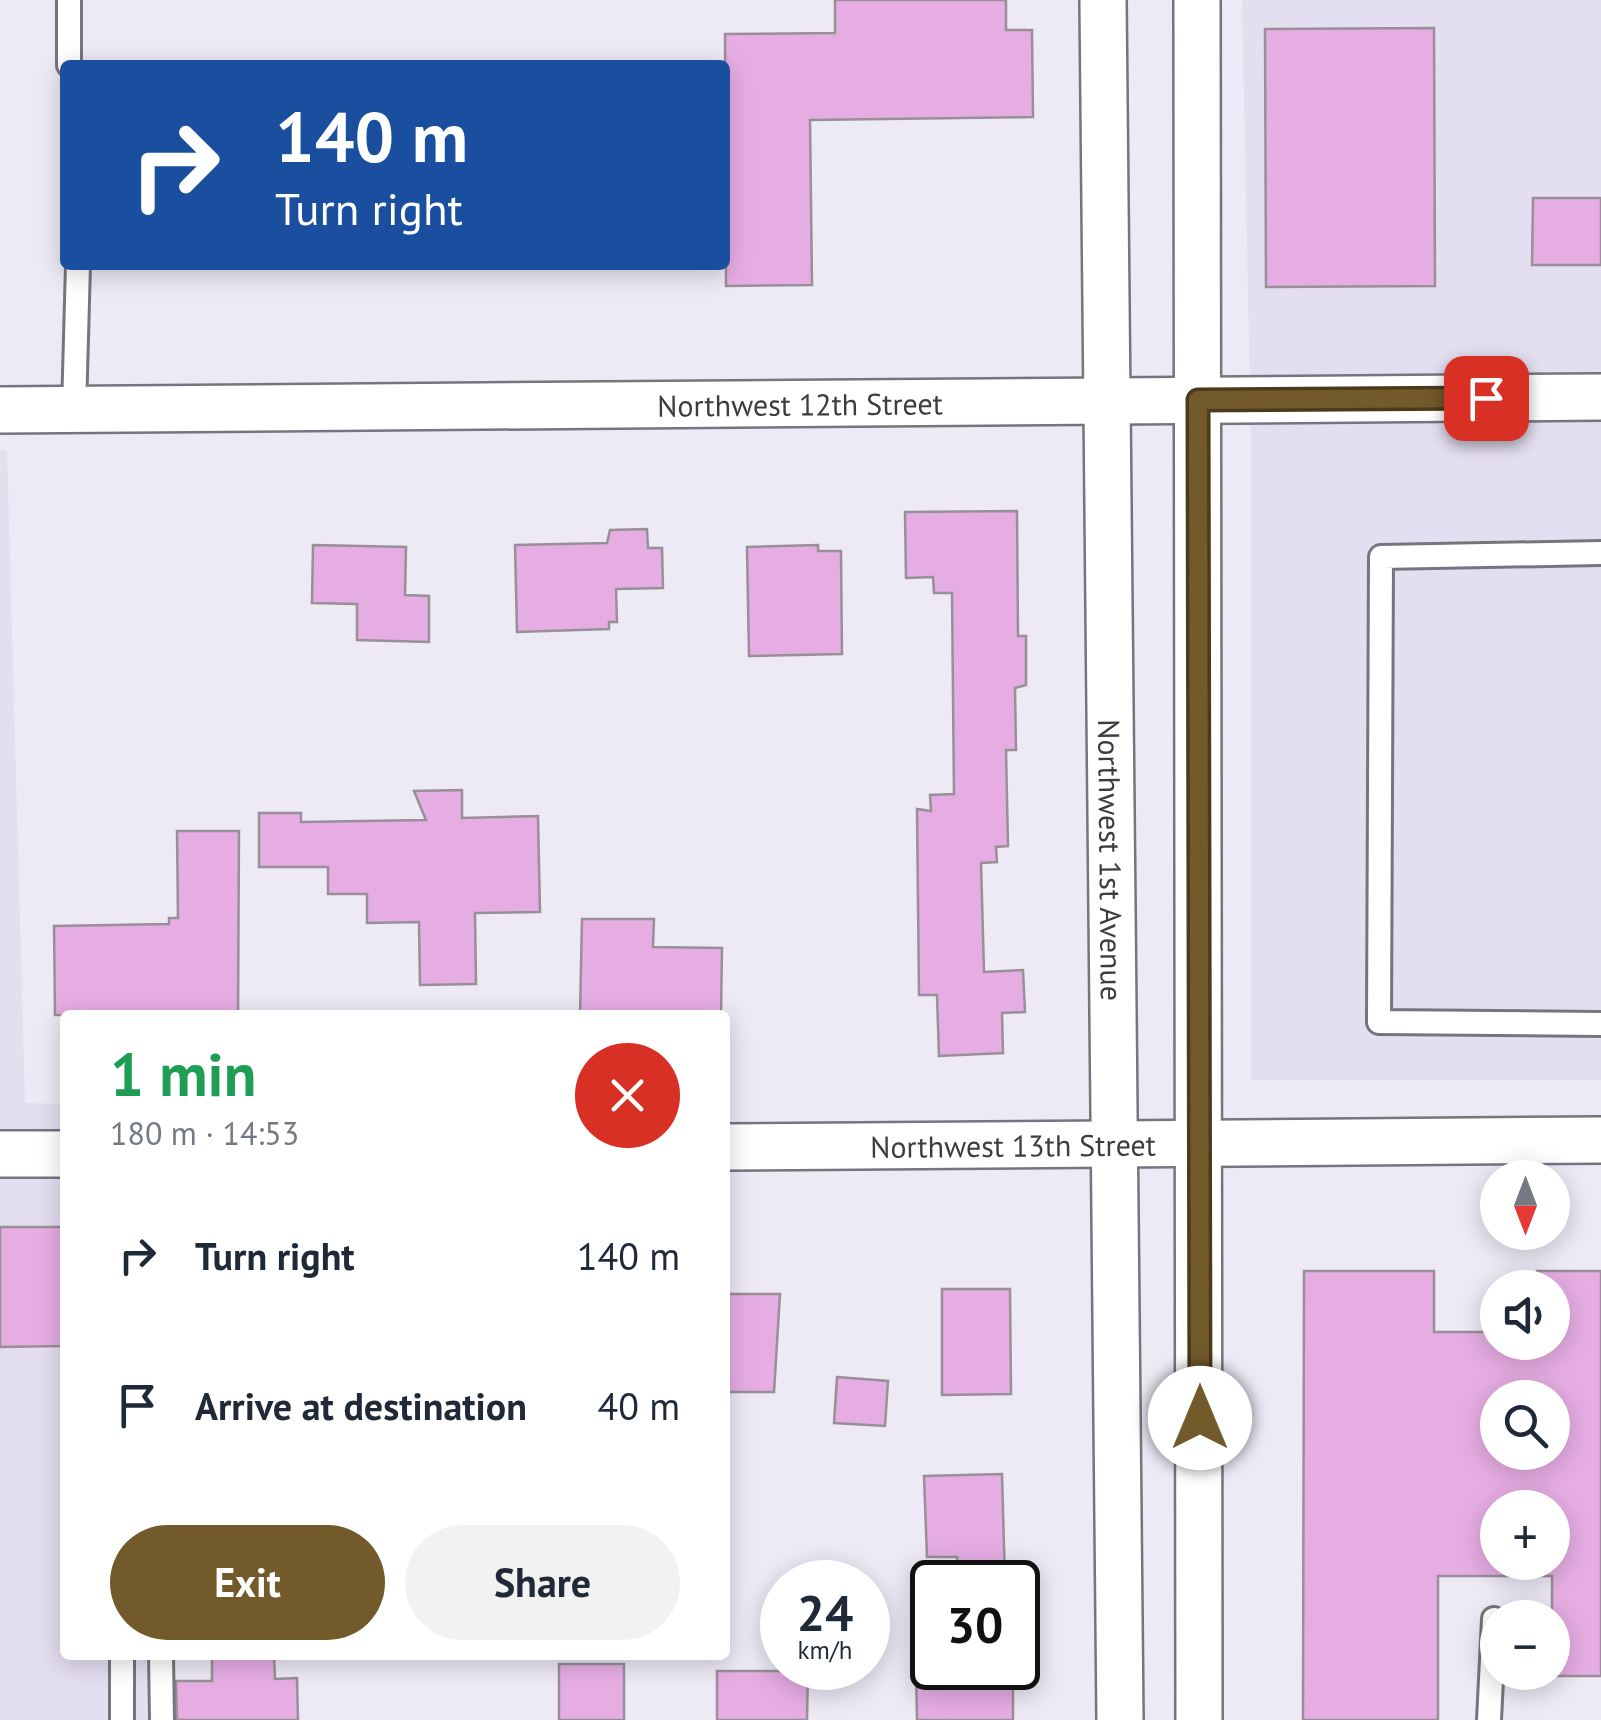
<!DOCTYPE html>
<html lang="en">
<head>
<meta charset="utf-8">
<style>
  :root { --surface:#fff; --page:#f2f2f3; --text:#1f2937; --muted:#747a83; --accent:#735a2b }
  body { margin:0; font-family:"PT Sans",sans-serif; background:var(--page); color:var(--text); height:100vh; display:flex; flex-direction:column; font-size:38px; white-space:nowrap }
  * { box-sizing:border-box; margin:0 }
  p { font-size:32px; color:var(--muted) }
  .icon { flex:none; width:55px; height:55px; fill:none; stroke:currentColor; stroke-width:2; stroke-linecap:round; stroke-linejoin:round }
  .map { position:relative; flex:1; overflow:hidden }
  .side { position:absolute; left:60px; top:1010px; width:670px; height:650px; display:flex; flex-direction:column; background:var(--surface); border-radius:10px; box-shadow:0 5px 25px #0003 }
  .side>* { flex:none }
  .top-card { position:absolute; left:60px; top:60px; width:670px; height:210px; border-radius:10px; box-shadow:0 5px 25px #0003; background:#1a4fa0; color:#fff; overflow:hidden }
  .needle { width:65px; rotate:180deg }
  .fabs { position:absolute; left:1480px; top:1160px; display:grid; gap:20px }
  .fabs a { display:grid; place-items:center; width:90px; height:90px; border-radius:50%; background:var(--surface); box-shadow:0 5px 25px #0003; font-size:50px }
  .speed { position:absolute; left:760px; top:1560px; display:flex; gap:20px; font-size:50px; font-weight:700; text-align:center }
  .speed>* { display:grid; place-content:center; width:130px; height:130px; border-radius:50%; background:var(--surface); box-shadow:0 5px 25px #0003; line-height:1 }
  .speed small { font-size:25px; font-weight:400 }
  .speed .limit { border:5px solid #111; border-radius:15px; background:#fff; color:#111 }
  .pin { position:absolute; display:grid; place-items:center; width:85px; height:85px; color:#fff; margin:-42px; border-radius:20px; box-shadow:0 5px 15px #0006 }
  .me { position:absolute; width:110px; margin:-55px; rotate:0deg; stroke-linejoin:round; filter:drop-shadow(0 0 8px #0008) }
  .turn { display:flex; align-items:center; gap:35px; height:210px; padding:0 50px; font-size:45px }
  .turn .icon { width:130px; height:130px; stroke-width:2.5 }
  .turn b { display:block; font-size:70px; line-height:85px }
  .round { display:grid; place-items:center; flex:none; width:105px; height:105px; border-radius:52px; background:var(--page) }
  .headline { display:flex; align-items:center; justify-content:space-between; height:170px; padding:0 50px }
  h1 { font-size:60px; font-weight:700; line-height:75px; color:#1e9e55 }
  .button { display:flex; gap:20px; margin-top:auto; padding:20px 50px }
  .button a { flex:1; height:115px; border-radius:60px; background:var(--accent); color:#fff; font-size:40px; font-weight:700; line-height:115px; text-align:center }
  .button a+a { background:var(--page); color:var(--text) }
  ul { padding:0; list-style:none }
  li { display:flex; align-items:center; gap:30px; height:150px; padding:0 50px }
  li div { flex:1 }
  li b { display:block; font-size:38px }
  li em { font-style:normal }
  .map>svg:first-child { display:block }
  .built { fill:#e4def1 }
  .building { fill:#e6ade3; stroke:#988f98; stroke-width:2.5; fill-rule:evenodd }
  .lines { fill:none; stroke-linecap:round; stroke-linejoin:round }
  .lane-casing { stroke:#77747e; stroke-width:28 }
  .street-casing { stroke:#77747e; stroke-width:50 }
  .lane { stroke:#fff; stroke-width:22 }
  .street { stroke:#fff; stroke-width:45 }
  .route-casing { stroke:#4b3a1c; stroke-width:25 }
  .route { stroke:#735a2b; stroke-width:18 }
  .labels { text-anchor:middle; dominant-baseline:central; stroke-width:10; stroke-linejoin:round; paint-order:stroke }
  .street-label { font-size:30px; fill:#3d3c40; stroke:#fff }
</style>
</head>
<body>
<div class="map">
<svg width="1601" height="1720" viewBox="0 0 1601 1720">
  <rect width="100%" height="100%" fill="#ede9f5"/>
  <g class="built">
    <path d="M1242,0H1601V1080H1251V441Z"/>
    <path d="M0,451H7L25,1103L65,1104V1655H146L147,1720H0Z"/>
  </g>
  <g class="building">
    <path d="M835,0H1006V30H1032L1033,117L810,120L812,285L726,286L725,34L835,33Z"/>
    <path d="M1434,28L1435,286L1266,287L1265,29Z"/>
    <path d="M1533,198H1601V265H1532Z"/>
    <path d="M1017,511L1018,636H1026V685L1015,688L1016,750H1006L1008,846L996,847L997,862L981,863L984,972L1023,970L1025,1012L1002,1013L1003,1053L939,1056L937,995H919L917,809L931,811L930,795L954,794L952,593H934L933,577L906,578L905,512Z"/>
    <path d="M647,529L648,548H662L663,588L616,589L617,622H609V629L517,632L515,545L607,543L610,530Z"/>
    <path d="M313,545L406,547L405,595L429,596V642L357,640V604L312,603Z"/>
    <path d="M818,545V551H841L842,654L749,656L747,547Z"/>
    <path d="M462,790V818L538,816L540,912L475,913L476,984L420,985L419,922L367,923V894H328V867H259V813H301V822L426,820L414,791Z"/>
    <path d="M177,831H239L238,1015H55L54,926L169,924V918H178Z"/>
    <path d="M582,919H654L653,947L722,948L721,1015H580Z"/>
    <path d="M0,1227H65V1346L0,1347Z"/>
    <path d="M1304,1271H1434V1332H1498V1342H1552V1288H1536L1537,1271H1601V1676H1552V1576H1438V1720H1303ZM1498,1398H1552V1452H1498ZM1498,1508H1552V1562H1498Z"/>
    <path d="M942,1289H1010L1011,1394L942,1395Z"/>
    <path d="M725,1294H780L774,1392H725Z"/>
    <path d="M837,1377L888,1381L885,1426L834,1423Z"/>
    <path d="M1002,1474L1005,1581L957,1582V1557H927L924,1476Z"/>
    <path d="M212,1655H274L275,1679L297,1678L298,1720H177L176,1681H212Z"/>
    <rect x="559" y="1664" width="65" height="56"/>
    <path d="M916,1668H1013V1720H917Z"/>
    <path d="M717,1671H808L807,1720H717Z"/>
  </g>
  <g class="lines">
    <g class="lane-casing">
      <g id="lane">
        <path d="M69,0V65"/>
        <path d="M74,410L78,265"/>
        <path d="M1601,553L1381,557L1379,1022L1601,1024"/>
        <path d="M161,1655L162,1720"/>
        <path d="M122,1720V1655"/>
        <path d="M1489,1720L1494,1619"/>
      </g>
    </g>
    <g class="street-casing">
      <g id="street">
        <path id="s1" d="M1103,0L1120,1720"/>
        <path d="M1197,0L1199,1720"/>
        <path id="s2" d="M0,410L1601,397"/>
        <path id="s3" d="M725,1147L1601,1140"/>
        <path d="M0,1154H65"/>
      </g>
    </g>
    <use href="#lane" class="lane"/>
    <use href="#street" class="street"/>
  </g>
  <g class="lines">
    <g class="route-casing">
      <path id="route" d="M1200,1418L1198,400L1486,398"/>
    </g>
    <use href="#route" class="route"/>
  </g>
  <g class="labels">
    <g class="street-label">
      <text stroke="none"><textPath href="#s2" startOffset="800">Northwest 12th Street</textPath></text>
      <text stroke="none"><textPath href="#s1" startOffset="860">Northwest 1st Avenue</textPath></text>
      <text stroke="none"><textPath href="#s3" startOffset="288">Northwest 13th Street</textPath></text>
    </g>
  </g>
</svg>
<div class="fabs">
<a><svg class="needle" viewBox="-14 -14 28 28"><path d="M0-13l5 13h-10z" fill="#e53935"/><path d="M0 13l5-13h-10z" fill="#747a83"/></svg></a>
<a><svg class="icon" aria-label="sound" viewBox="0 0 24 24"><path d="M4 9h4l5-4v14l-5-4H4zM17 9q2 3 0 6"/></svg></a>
<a><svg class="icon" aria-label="search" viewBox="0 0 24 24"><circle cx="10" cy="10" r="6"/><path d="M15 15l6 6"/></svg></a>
<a>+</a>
<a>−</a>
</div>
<div class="speed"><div>24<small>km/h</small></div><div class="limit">30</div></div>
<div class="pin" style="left:1486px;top:398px;background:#d93025"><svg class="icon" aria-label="arrive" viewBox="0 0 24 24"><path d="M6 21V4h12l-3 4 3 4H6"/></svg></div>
<svg class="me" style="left:1200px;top:1418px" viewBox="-20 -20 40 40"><circle r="19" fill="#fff"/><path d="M0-13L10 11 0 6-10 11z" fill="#735a2b"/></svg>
<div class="top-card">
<div class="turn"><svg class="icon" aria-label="right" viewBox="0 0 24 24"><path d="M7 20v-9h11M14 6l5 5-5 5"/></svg><div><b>140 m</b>Turn right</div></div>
</div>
<section class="side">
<div class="headline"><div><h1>1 min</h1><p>180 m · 14:53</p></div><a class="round" style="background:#d93025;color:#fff"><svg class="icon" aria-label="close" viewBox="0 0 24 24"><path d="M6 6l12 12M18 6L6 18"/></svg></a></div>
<ul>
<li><svg class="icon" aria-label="right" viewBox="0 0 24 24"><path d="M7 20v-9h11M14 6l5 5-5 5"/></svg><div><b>Turn right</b></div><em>140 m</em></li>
<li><svg class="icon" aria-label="arrive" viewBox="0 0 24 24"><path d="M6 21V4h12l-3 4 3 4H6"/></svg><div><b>Arrive at destination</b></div><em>40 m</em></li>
</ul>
<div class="button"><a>Exit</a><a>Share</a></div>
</section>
</div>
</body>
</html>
